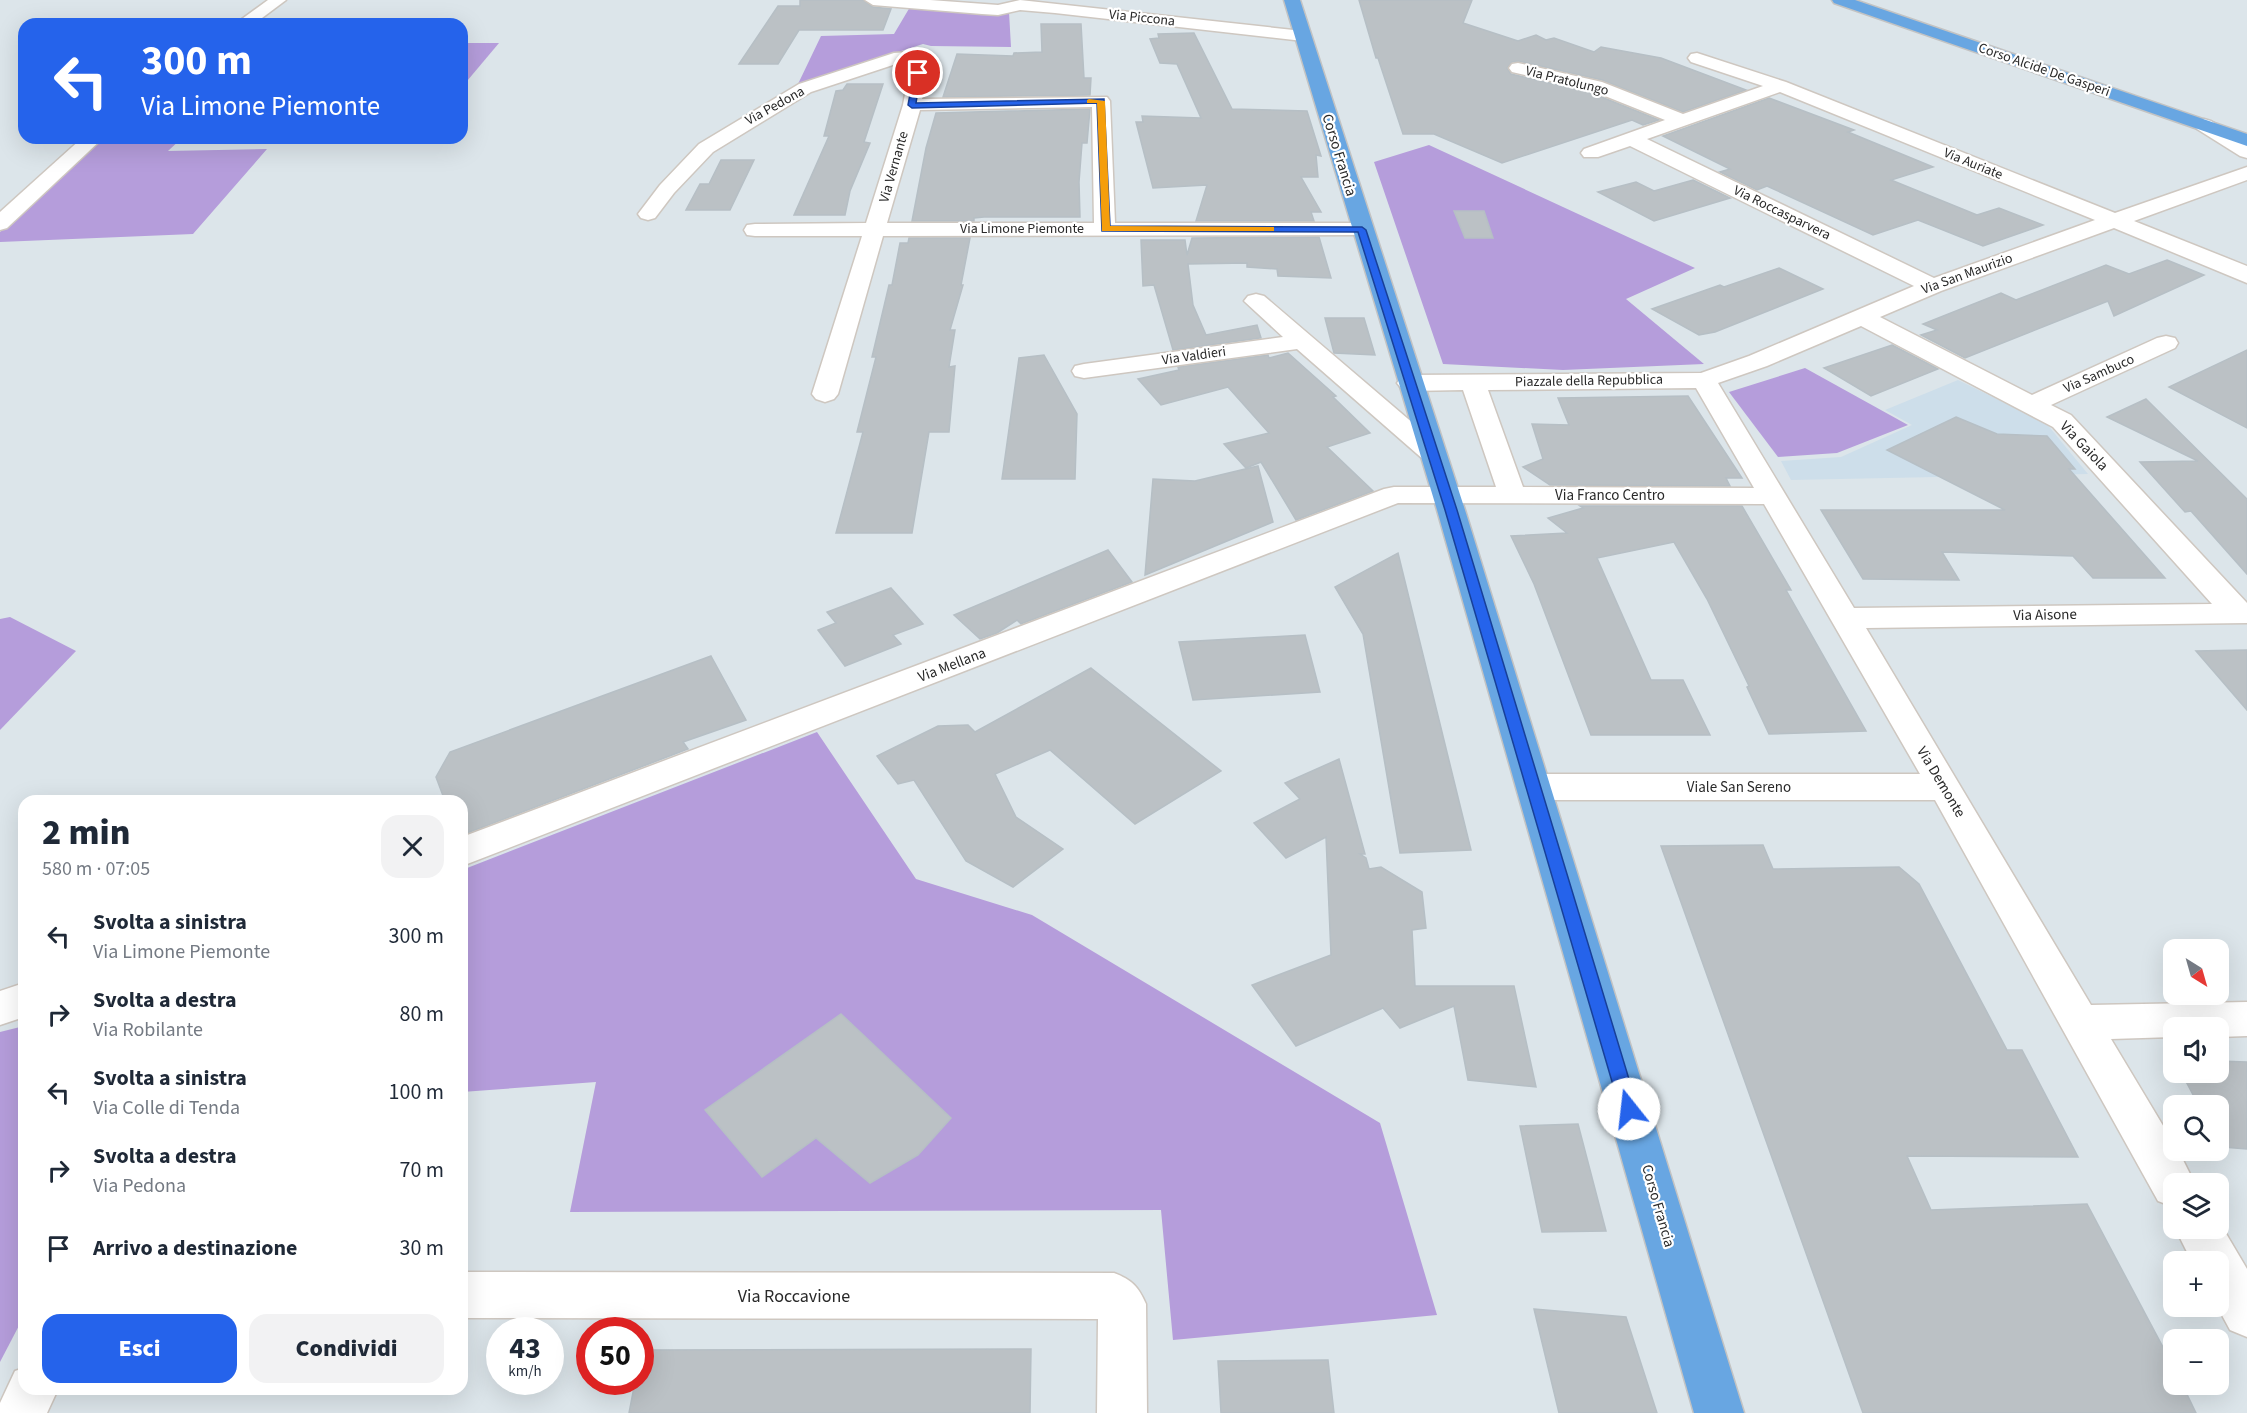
<!DOCTYPE html>
<html lang="it">
<head>
<meta charset="utf-8">
<style>
  :root { --surface:#fff; --page:#f2f2f3; --text:#1f2937; --muted:#747a83; --accent:#2563eb }
  body { margin:0; font-family:"Source Sans 3",sans-serif; background:var(--page); color:var(--text); height:100vh; display:flex; flex-direction:column; font-size:22px; white-space:nowrap }
  * { box-sizing:border-box; margin:0 }
  p { font-size:20px; color:var(--muted) }
  .icon { flex:none; width:33px; height:33px; fill:none; stroke:currentColor; stroke-width:2; stroke-linecap:round; stroke-linejoin:round }
  .map { position:relative; flex:1; overflow:hidden }
  .details { position:absolute; left:18px; top:795px; width:450px; height:600px; display:flex; flex-direction:column; background:var(--surface); border-radius:18px; box-shadow:0 6px 24px #0002 }
  .details>* { flex:none }
  .banner { position:absolute; left:18px; top:18px; width:450px; height:126px; border-radius:18px; box-shadow:0 6px 24px #0002; background:#2563eb; color:#fff; overflow:hidden }
  .needle { width:39px; rotate:143deg }
  .buttons { position:absolute; left:2163px; top:939px; display:grid; gap:12px }
  .buttons a { display:grid; place-items:center; width:66px; height:66px; border-radius:12px; background:var(--surface); box-shadow:0 6px 24px #0002; font-size:30px }
  .speed { position:absolute; left:486px; top:1317px; display:flex; gap:12px; font-size:30px; font-weight:700; text-align:center }
  .speed>* { display:grid; place-content:center; width:78px; height:78px; border-radius:50%; background:var(--surface); box-shadow:0 6px 24px #0002; line-height:1 }
  .speed small { font-size:15px; font-weight:400 }
  .speed .limit { border:9px solid #d22; background:#fff; color:#111 }
  .pin { position:absolute; display:grid; place-items:center; width:51px; height:51px; color:#fff; margin:-26px; border:3px solid #fff; border-radius:50%; box-shadow:0 2px 6px #0007 }
  .me { position:absolute; width:66px; margin:-33px; rotate:344deg; stroke-linejoin:round; filter:drop-shadow(0 0 4px #0008) }
  .turn { display:flex; align-items:center; gap:21px; height:126px; padding:0 24px; font-size:27px }
  .turn .icon { width:78px; height:78px; stroke-width:2.5 }
  .turn b { display:block; font-size:42px; line-height:51px }
  .round { display:grid; place-items:center; flex:none; width:63px; height:63px; border-radius:18px; background:var(--page) }
  .summary { display:flex; align-items:center; justify-content:space-between; height:102px; padding:0 24px }
  h1 { font-size:36px; font-weight:800; line-height:45px }
  .cta { display:flex; gap:12px; margin-top:auto; padding:12px 24px }
  .cta a { flex:1; height:69px; border-radius:18px; background:var(--accent); color:#fff; font-size:24px; font-weight:800; line-height:69px; text-align:center }
  .cta a+a { background:var(--page); color:var(--text) }
  ul { padding:0; list-style:none }
  li { display:flex; align-items:center; gap:18px; height:78px; padding:0 24px }
  li div { flex:1 }
  li b { display:block; font-size:22px }
  li em { font-style:normal }
  .map>svg:first-child { display:block }
  .education { fill:#cddeea }
  .green { fill:#b59ddb }
  .building { fill:#bbc1c5; stroke:#b6bfc5; stroke-width:1.5 }
  .lines { fill:none; stroke-linecap:round; stroke-linejoin:round }
  .minor-casing { stroke:#cec7c0; stroke-width:3 }
  .major-casing { stroke:#c3c3c3; stroke-width:3 }
  .minor { fill:#fff; fill-rule:evenodd }
  .major { fill:#68a6e2; fill-rule:evenodd }
  .route { fill:#2563eb; stroke:#184099; stroke-width:1.5 }
  .slow { fill:#f59e0b }
  .labels { text-anchor:middle; dominant-baseline:central; stroke-width:4.5; stroke-linejoin:round; paint-order:stroke }
  .far-street-label { font-size:14px; fill:#292929; stroke:#fff }
  .street-label { font-size:15px; fill:#292929; stroke:#fff }
  .near-street-label { font-size:18px; fill:#292929; stroke:#fff }
</style>
</head>
<body>
<div class="map">
<svg width="2247" height="1413" viewBox="0 0 2247 1413">
  <rect width="100%" height="100%" fill="#dce5ea"/>
  <path class="education" d="M1958,380L2046,423L2088,474L1791,480L1781,461L1841,457L1912,425L1885,410Z"/>
  <g class="green">
    <path d="M910,7L1009,12L1011,47L931,46L923,44L798,84L821,36L894,34Z"/>
    <path d="M462,43H499L462,87Z"/>
    <path d="M102,138H182L168,151L267,149L193,234L0,242V232Z"/>
    <path d="M1429,145L1695,268L1626,299L1704,364L1563,370L1443,364L1374,162Z"/>
    <path d="M1805,368L1908,425L1837,453L1778,457L1729,392Z"/>
    <path d="M10,617L76,651L0,730V619Z"/>
    <path d="M817,732L916,879L1032,915L1380,1123L1437,1315L1173,1340L1161,1210L570,1212L596,1082L462,1092V870Z"/>
    <path d="M24,1026V1316L0,1362V1032Z"/>
  </g>
  <g class="building">
    <path d="M800,0H863L873,7L891,9L883,30H799L778,64H739L778,6H800Z"/>
    <path d="M1359,0H1472L1463,23L1518,41L1536,35L1546,40L1554,38L1594,52L1601,47L1661,58L1746,90L1683,112L1602,80L1518,61L1512,62L1507,68L1511,74L1589,92L1659,120L1643,125L1632,120L1502,163L1434,134H1403L1378,58H1376Z"/>
    <path d="M1041,24H1081L1084,78H1091L1090,95L943,97L957,54L1013,56L1014,53L1042,52Z"/>
    <path d="M1194,33L1232,109L1307,111L1321,156L1316,155L1318,177H1301L1321,212H1311L1314,221H1196L1207,185L1153,188L1136,122H1143L1142,116L1201,118L1177,64L1160,63L1150,39L1159,38L1158,34Z"/>
    <path d="M847,84H883L864,142L870,143L850,191L845,215H794L829,136H824L836,91L843,90Z"/>
    <path d="M1769,98L1854,130L1848,132L1933,167L1891,180L1977,215L1999,208L2043,225L1983,246L1918,220L1873,235L1767,186L1757,190L1720,172L1730,169L1663,136Z"/>
    <path d="M1090,109L1087,143H1082L1079,182L1080,217H984L974,218V221H912L926,148L936,113Z"/>
    <path d="M721,160H754L730,210H686L700,184H709Z"/>
    <path d="M1693,180L1730,198L1654,221L1598,192L1636,182L1654,191Z"/>
    <path d="M1454,211H1484L1493,238H1465Z"/>
    <path d="M1319,237L1331,278L1278,276L1277,269L1247,267V263L1188,264L1193,305L1206,335L1257,325L1261,338L1173,350L1154,285L1143,286L1141,240H1185L1187,255L1192,238Z"/>
    <path d="M909,238H970L961,285H963L950,330H955L949,367L955,366L949,432H929L912,533H836L863,432H857L876,357H872L889,285H892L900,243H908Z"/>
    <path d="M2167,260L2204,275L2114,316L2108,301L1965,358L1921,335L1937,330L1923,324L2001,293L2016,300L2106,265L2129,274Z"/>
    <path d="M1779,268L1823,289L1715,332L1699,335L1652,309L1720,285L1724,287Z"/>
    <path d="M1325,318H1364L1375,355L1334,353Z"/>
    <path d="M1892,345L1938,369L1871,396L1824,368Z"/>
    <path d="M2247,350V428L2169,387Z"/>
    <path d="M1288,353L1336,396L1333,397L1370,433L1327,447L1373,491L1296,520L1261,462L1246,468L1224,444L1269,433L1228,387L1161,405L1138,379L1179,370L1178,367L1268,355L1269,358Z"/>
    <path d="M1044,355L1077,414L1075,479H1002L1019,358Z"/>
    <path d="M1688,396L1742,478H1726L1730,486L1550,485L1523,467L1543,459L1532,424L1569,425L1558,398Z"/>
    <path d="M2146,399L2247,499V574L2191,511L2185,512L2140,462L2198,461L2107,417Z"/>
    <path d="M1956,417L1997,434L2047,436L2075,469H2069L2165,578H2093L2073,556L1942,552L1959,580L1863,579L1821,510H2005L1887,450Z"/>
    <path d="M1258,466L1273,522L1145,575L1153,479L1195,481Z"/>
    <path d="M1580,506H1742L1791,590H1786L1866,731L1769,734L1747,687L1749,686L1707,599L1674,542L1597,558L1651,680H1683L1710,735H1591L1534,584L1511,536L1567,533L1548,518L1583,508Z"/>
    <path d="M1108,550L1132,582L1021,624L1017,620L997,633L980,639L954,615Z"/>
    <path d="M1398,553L1471,850L1400,853L1363,634L1335,587Z"/>
    <path d="M891,588L923,624L893,635L901,644L845,666L818,630L836,623L827,612Z"/>
    <path d="M1305,635L1320,692L1193,700L1179,642Z"/>
    <path d="M2247,650V710L2196,651Z"/>
    <path d="M711,656L746,720L683,742L688,749L462,835V801H445L436,777L450,752Z"/>
    <path d="M1091,668L1221,771L1135,824L1050,750L995,774L1016,817L1063,849L1013,887L966,861L914,780L898,784L877,756L938,726L968,725L975,732Z"/>
    <path d="M1339,759L1365,854H1360L1366,858L1369,869L1381,867L1422,892L1426,928L1412,930L1415,986H1514L1536,1087L1468,1080L1454,1006L1400,1028L1383,1008L1296,1046L1252,985L1331,955L1326,837L1286,858L1254,823L1300,799L1285,783Z"/>
    <path d="M1763,845L1773,869L1899,867L1919,884L2007,1050H2022L2078,1157L1907,1156L1931,1210L2087,1204L2174,1368V1384H2182L2196,1413H1863L1661,846Z"/>
    <path d="M841,1014L951,1118L918,1155L870,1183L816,1138L762,1177L705,1110Z"/>
    <path d="M2218,1061L2247,1062V1149L2223,1147L2218,1139V1106H2199L2181,1072H2218Z"/>
    <path d="M1578,1124L1606,1231L1542,1232L1520,1126Z"/>
    <path d="M1534,1309L1626,1317L1657,1413H1559Z"/>
    <path d="M1031,1349L1030,1413H629L635,1382H640V1350Z"/>
    <path d="M1328,1360L1334,1413H1221L1218,1361Z"/>
  </g>
  <g class="lines">
    <g class="minor-casing">
      <g id="minor">
        <path d="M268,0H286L254,24H235Z"/>
        <path d="M865,0H930L998,5L1020,0L1303,31L1311,36L1303,41L1055,13L1020,10L998,15L982,14L873,5Z"/>
        <path d="M921,51L927,52L930,56L922,99L1107,97L1110,101L1115,223H1362L1370,224L1373,229L1370,234L1362,235L883,236L838,394L834,399L825,402L816,399L812,394L862,236H755L747,235L744,230L747,225L755,224L866,223L903,105L911,62H902L811,92L713,152L674,193L655,218L648,220L641,218L638,214L660,185L699,144L799,84L894,53ZM1092,107L1094,223H887L920,110Z"/>
        <path d="M1697,53L1786,82L2115,213L2247,167V180L2134,221L2247,266V283L2114,228L1941,291L1880,317L2032,395L2157,338L2166,336L2175,338L2178,343L2175,348L2051,405L2071,415L2247,603V623L1866,628L2091,1005L2247,1002V1036L2218,1037V1028H2174V1037L2111,1039L2174,1144V1150H2178L2195,1184H2174V1207L2158,1201L1935,800H1534L1522,796L1517,787L1522,778L1534,774H1920L1764,504L1398,503L462,866V837L1384,489L1394,487H1496L1463,390L1410,391L1401,388L1397,383L1401,378L1410,375L1701,373L1749,356L1914,286L1630,146L1598,157H1584L1581,153L1584,149L1665,120L1590,90L1512,72L1509,68L1512,64L1518,63L1602,82L1683,114L1763,86L1691,62L1688,58L1691,54ZM1780,92L2095,220L1934,278L1647,139ZM1861,326L2053,427L2212,604L1854,608L1718,383L1767,366ZM1696,388L1754,488L1523,487L1488,390Z"/>
        <path d="M2204,119L2211,121L2247,144V158L2240,156L2197,129L2195,125L2197,121Z"/>
        <path d="M82,138H103L7,228L0,230V212Z"/>
        <path d="M1256,294L1264,296L1442,448L1446,454L1442,460L1433,462L1424,460L1297,349L1084,378L1075,376L1072,371L1075,366L1084,364L1283,337L1244,301L1248,296Z"/>
        <path d="M24,983V1017L0,1025V991Z"/>
        <path d="M2218,1220L2247,1269V1337L2230,1330L2217,1306L2218,1262H2192L2175,1228H2218Z"/>
        <path d="M462,1272L1114,1273C1132,1280 1138,1286 1146,1304L1147,1413H1097L1098,1319L462,1318Z"/>
        <path d="M24,1368V1389H58L47,1413H0V1403L15,1371Z"/>
      </g>
    </g>
    <g class="major-casing">
      <g id="major">
        <path d="M1284,0H1300L1465,510L1744,1413H1694L1437,510Z"/>
        <path d="M1832,0H1855L2247,134V146L1834,3Z"/>
      </g>
    </g>
    <use href="#minor" class="minor"/>
    <use href="#major" class="major"/>
  </g>
  <path class="route" d="M918,71L921,73L916,103L1104,99L1110,226L1362,227L1366,230L1457,510L1638,1109L1635,1115L1629,1117L1623,1115L1620,1109L1445,510L1358,232L1102,231L1097,103L912,108L908,105L914,73Z"/>
  <path class="slow" d="M1089,99L1105,101L1110,226L1271,227H1274V231H1102L1097,103H1087V100Z"/>
  <g class="labels">
    <g class="far-street-label">
      <text transform="translate(1142 18) rotate(6)">Via Piccona</text>
      <text transform="translate(2044 70) rotate(19)">Corso Alcide De Gasperi</text>
      <text transform="translate(1567 81) rotate(14)">Via Pratolungo</text>
      <text transform="translate(775 106) rotate(-29)">Via Pedona</text>
      <text transform="translate(1973 164) rotate(22)">Via Auriate</text>
      <text transform="translate(894 167) rotate(-74)">Via Vernante</text>
      <text transform="translate(1782 213) rotate(26)">Via Roccasparvera</text>
      <text x="1022" y="229">Via Limone Piemonte</text>
      <text transform="translate(1967 274) rotate(-20)">Via San Maurizio</text>
      <text transform="translate(1194 356) rotate(-8)">Via Valdieri</text>
      <text transform="translate(2099 374) rotate(-24)">Via Sambuco</text>
      <text transform="translate(1589 381) rotate(-1)">Piazzale della Repubblica</text>
    </g>
    <g class="street-label">
      <text transform="translate(1339 155) rotate(73)">Corso Francia</text>
      <text transform="translate(2084 446) rotate(46)">Via Gaiola</text>
      <text x="1610" y="495">Via Franco Centro</text>
      <text transform="translate(2045 615) rotate(-1)">Via Aisone</text>
      <text transform="translate(952 665) rotate(-21)">Via Mellana</text>
      <text transform="translate(1941 782) rotate(59)">Via Demonte</text>
      <text x="1739" y="787">Viale San Sereno</text>
      <text transform="translate(1658 1206) rotate(74)">Corso Francia</text>
    </g>
    <g class="near-street-label">
      <text x="794" y="1296">Via Roccavione</text>
    </g>
  </g>
</svg>
<div class="buttons">
<a><svg class="needle" viewBox="-14 -14 28 28"><path d="M0-13l5 13h-10z" fill="#e53935"/><path d="M0 13l5-13h-10z" fill="#747a83"/></svg></a>
<a><svg class="icon" aria-label="sound" viewBox="0 0 24 24"><path d="M4 9h4l5-4v14l-5-4H4zM17 9q2 3 0 6"/></svg></a>
<a><svg class="icon" aria-label="search" viewBox="0 0 24 24"><circle cx="10" cy="10" r="6"/><path d="M15 15l6 6"/></svg></a>
<a><svg class="icon" aria-label="layers" viewBox="0 0 24 24"><path d="M12 4l9 5-9 5-9-5zM3 14l9 5 9-5"/></svg></a>
<a>+</a>
<a>−</a>
</div>
<div class="speed"><div>43<small>km/h</small></div><div class="limit">50</div></div>
<div class="pin" style="left:918px;top:73px;background:#d93025"><svg class="icon" aria-label="arrive" viewBox="0 0 24 24"><path d="M6 21V4h12l-3 4 3 4H6"/></svg></div>
<svg class="me" style="left:1629px;top:1109px" viewBox="-20 -20 40 40"><circle r="19" fill="#fff"/><path d="M0-13L10 11 0 6-10 11z" fill="#2563eb"/></svg>
<div class="banner">
<div class="turn"><svg class="icon" aria-label="left" viewBox="0 0 24 24"><path d="M17 20v-9H6M10 6l-5 5 5 5"/></svg><div><b>300 m</b>Via Limone Piemonte</div></div>
</div>
<section class="details">
<div class="summary"><div><h1>2 min</h1><p>580 m · 07:05</p></div><a class="round"><svg class="icon" aria-label="close" viewBox="0 0 24 24"><path d="M6 6l12 12M18 6L6 18"/></svg></a></div>
<ul>
<li><svg class="icon" aria-label="left" viewBox="0 0 24 24"><path d="M17 20v-9H6M10 6l-5 5 5 5"/></svg><div><b>Svolta a sinistra</b><p>Via Limone Piemonte</p></div><em>300 m</em></li>
<li><svg class="icon" aria-label="right" viewBox="0 0 24 24"><path d="M7 20v-9h11M14 6l5 5-5 5"/></svg><div><b>Svolta a destra</b><p>Via Robilante</p></div><em>80 m</em></li>
<li><svg class="icon" aria-label="left" viewBox="0 0 24 24"><path d="M17 20v-9H6M10 6l-5 5 5 5"/></svg><div><b>Svolta a sinistra</b><p>Via Colle di Tenda</p></div><em>100 m</em></li>
<li><svg class="icon" aria-label="right" viewBox="0 0 24 24"><path d="M7 20v-9h11M14 6l5 5-5 5"/></svg><div><b>Svolta a destra</b><p>Via Pedona</p></div><em>70 m</em></li>
<li><svg class="icon" aria-label="arrive" viewBox="0 0 24 24"><path d="M6 21V4h12l-3 4 3 4H6"/></svg><div><b>Arrivo a destinazione</b></div><em>30 m</em></li>
</ul>
<div class="cta"><a>Esci</a><a>Condividi</a></div>
</section>
</div>
</body>
</html>
